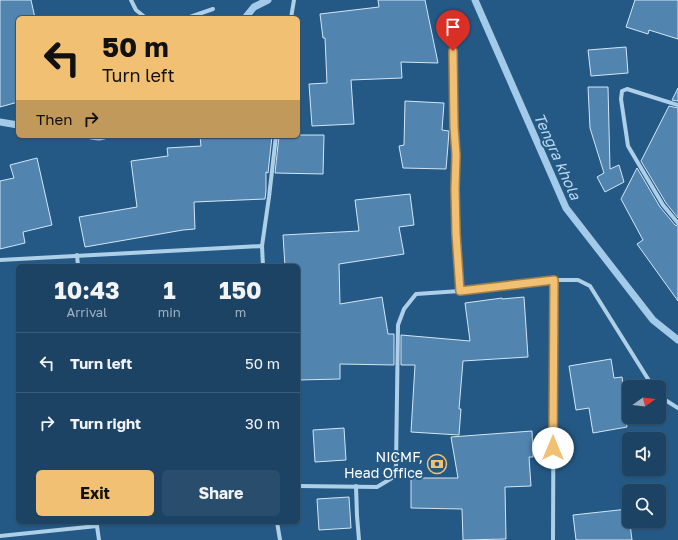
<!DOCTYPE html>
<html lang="en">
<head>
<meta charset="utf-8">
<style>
  :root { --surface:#1c4364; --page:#294e6d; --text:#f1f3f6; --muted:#a0b0bf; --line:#3a5c78; --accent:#f2c072 }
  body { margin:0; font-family:"Golos Text",sans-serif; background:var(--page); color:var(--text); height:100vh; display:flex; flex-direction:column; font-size:15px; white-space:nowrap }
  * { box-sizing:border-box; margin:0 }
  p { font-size:13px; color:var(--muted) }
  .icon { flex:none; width:22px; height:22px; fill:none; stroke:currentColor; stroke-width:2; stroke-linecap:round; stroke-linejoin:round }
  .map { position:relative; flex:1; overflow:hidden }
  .details { position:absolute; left:16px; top:264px; width:284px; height:260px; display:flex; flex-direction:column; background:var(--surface); border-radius:6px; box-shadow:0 1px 3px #0004,0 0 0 1px var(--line) }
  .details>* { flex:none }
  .banner { position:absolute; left:16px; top:16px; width:284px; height:122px; border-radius:6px; box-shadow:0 1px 3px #0004,0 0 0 1px var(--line); background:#f2c072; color:#111; overflow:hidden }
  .needle { width:26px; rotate:76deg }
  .fabs { position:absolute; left:622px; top:380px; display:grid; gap:8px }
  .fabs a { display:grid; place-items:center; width:44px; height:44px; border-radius:6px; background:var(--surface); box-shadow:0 1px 3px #0004,0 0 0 1px var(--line); font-size:20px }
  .pin { position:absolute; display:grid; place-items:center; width:34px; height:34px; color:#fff; margin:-41px -17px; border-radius:50% 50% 50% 0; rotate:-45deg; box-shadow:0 0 4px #0007 }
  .pin .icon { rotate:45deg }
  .me { position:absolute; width:44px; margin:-22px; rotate:0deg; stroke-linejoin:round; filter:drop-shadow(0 0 3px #0008) }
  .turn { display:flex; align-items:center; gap:14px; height:84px; padding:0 20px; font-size:18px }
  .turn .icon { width:52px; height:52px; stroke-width:2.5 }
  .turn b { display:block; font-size:28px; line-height:34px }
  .then { display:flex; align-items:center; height:38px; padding:0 20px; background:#0003; gap:8px; font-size:15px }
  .eta { display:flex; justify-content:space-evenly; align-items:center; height:68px; text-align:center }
  .eta b { font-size:24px; font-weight:700; line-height:28px }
  .primary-button { display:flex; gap:8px; margin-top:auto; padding:8px 20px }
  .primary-button a { flex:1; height:46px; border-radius:6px; background:var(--accent); color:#111; font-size:16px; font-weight:700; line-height:46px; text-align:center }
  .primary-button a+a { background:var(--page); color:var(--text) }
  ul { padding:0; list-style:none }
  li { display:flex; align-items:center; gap:12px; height:60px; padding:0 20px; border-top:1px solid var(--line) }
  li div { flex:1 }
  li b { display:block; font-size:15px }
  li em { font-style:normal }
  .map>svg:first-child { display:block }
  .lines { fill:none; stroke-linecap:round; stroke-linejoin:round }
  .stream { stroke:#a3cbe9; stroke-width:7 }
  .building { fill:#5185af; stroke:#d2e6f6 }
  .minor { stroke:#aecfe8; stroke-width:4 }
  .route-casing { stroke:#9d7d4a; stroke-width:10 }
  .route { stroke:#f2c072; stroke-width:7 }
  .labels { text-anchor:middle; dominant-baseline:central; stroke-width:4; stroke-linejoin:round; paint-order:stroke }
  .poi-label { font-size:14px; fill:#fff; stroke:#255985; text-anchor:end }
  .water-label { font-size:15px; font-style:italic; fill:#bad8f0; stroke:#255985 }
</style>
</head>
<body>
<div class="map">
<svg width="678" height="540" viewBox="0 0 678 540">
  <rect width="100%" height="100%" fill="#255985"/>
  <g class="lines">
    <g class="stream">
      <path d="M475,0L566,208L653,320L678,340"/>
      <path d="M245,18L254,7L268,0"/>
      <path d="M0,122L18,125"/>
      <path d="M91,136L99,137L104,136"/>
    </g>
  </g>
  <g class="building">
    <path d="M0,0H31L35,18H18V102L0,107Z"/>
    <path d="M378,0H425L438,63L401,62L402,78L351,80L354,124L312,126L309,84L327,83L325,38H323L320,14L379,7Z"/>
    <path d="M635,0H678V39L649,30L648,34L626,27Z"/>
    <path d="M626,47L628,73L591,76L588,50Z"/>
    <path d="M588,87H608L610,169L619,165L624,182L605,192L597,177L604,173L590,128Z"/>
    <path d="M678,88V101L672,100Z"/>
    <path d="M405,101L444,103L442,130L449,131L448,145L446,169L403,168L399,146L404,145Z"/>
    <path d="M669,106L678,108V218L666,203L641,161Z"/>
    <path d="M298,135H324L323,174L275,173L279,136H298Z"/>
    <path d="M200,136H272L268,173L266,172V190L265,199L194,202L195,229L183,230L85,247L79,217L137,207L131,161L168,156L167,148L201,146Z"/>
    <path d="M37,158L52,225L23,232L25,243L0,249V181L14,178L10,165Z"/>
    <path d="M637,168L660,207L675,225L678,226V301L637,244L643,240L621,199Z"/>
    <path d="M410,194L414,225L399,227L404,254L339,264L340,304L382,297L388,334H394V365L340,364V379L298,380V266H285L283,235L359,231L355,200Z"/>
    <path d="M524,297L528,357L463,361L459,409H461L459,435L411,432L415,365H401V335L470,341L465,303L502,298V299Z"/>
    <path d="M611,359L614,378L622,377L626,403H623L627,427L593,433L589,408L576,410L569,366Z"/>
    <path d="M344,428L346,460L315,462L313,430Z"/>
    <path d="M532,431L533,457H529L531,486L505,487L506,539L463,540L462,509L411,508V478H458L451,437Z"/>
    <path d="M349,497L351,528L319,530L317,499Z"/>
    <path d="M628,509L632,540H576L573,515Z"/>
  </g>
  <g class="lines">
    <g class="minor">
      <path d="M131,0L136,10L146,18"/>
      <path d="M187,18L213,9"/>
      <path d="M291,18L294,0"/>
      <path d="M453,51L454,126L456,155L455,189L456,234L460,291"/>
      <path d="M678,105L627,89L622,91L621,99L628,146L663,205L678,223"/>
      <path d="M262,246L269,197L276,136"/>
      <path d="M77,255L78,266"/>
      <path d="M0,260L262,246L263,266"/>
      <path d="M659,396L678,408"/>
      <path d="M298,486L377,487L392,478L396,466L398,325L404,309L416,294L460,291L554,280"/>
      <path d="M356,486L357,516L359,540"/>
      <path d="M277,522L280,540"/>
      <path d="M97,526L99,540"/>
      <path d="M0,536L97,526V522"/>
      <path d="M553,540L554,280H578L590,286L653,387"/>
    </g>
  </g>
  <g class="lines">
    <g class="route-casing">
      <path id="route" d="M453,51L454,126L456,155L455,189L456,234L460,291L554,280L553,448"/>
    </g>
    <use href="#route" class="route"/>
  </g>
  <defs>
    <g id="bank-ring" transform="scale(1)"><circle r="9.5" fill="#255985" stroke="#f2c072" stroke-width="1.5"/><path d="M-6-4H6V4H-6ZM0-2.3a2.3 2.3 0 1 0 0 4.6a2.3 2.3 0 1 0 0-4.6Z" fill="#f2c072"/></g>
  </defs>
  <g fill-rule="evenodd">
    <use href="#bank-ring" x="437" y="464"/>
  </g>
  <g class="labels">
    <g class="poi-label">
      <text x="423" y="456">NICMF,<tspan x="423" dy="16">Head Office</tspan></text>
    </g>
    <g class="water-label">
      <text transform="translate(558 156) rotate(66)">Tengra khola</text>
    </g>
  </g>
</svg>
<div class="fabs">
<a><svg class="needle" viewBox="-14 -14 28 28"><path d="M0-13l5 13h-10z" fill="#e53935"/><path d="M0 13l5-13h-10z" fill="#a0b0bf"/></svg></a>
<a><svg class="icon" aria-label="sound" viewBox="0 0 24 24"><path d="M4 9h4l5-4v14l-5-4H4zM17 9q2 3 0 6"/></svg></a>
<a><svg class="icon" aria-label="search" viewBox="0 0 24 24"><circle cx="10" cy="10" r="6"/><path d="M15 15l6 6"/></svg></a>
</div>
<div class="pin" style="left:453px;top:51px;background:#d93025"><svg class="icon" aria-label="arrive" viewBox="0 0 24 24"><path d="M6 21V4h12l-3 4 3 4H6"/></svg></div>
<svg class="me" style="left:553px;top:448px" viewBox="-20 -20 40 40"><circle r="19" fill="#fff"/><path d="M0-13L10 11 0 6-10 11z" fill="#f2c072"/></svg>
<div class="banner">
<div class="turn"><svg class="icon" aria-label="left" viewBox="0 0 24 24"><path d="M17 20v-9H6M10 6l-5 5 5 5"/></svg><div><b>50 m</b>Turn left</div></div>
<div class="then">Then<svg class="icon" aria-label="right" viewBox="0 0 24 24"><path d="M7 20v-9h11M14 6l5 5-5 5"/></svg></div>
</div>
<section class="details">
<div class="eta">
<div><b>10:43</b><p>Arrival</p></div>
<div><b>1</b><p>min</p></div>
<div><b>150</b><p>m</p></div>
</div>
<ul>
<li><svg class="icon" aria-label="left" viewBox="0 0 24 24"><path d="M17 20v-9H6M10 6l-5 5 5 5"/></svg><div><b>Turn left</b></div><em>50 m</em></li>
<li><svg class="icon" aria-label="right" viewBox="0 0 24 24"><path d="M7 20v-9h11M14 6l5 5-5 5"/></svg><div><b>Turn right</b></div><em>30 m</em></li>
</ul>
<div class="primary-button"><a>Exit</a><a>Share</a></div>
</section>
</div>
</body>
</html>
